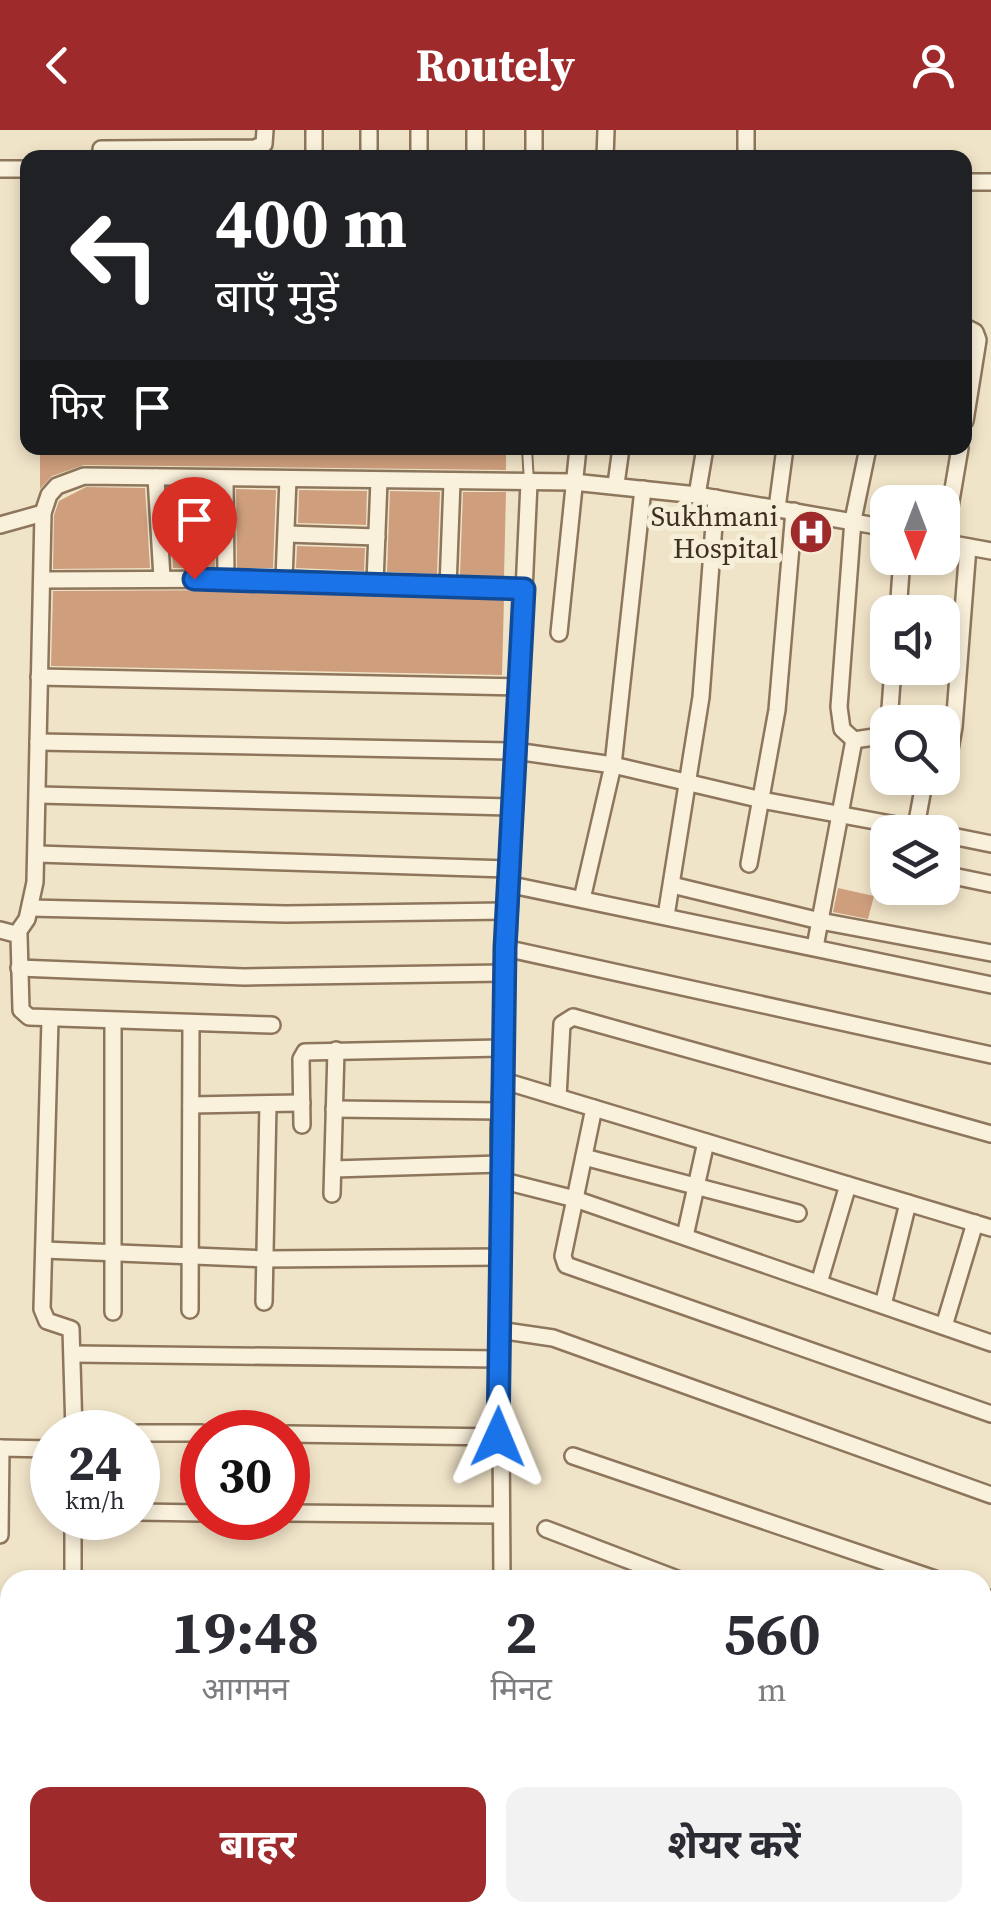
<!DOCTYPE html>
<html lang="hi">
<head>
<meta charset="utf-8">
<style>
  :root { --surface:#fff; --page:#f2f2f3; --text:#2b2b33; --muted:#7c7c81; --accent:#9e2a2b }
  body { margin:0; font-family:"Source Serif 4","Noto Sans Devanagari",serif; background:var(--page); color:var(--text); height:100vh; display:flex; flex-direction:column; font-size:38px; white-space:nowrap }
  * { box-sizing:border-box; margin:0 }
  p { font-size:32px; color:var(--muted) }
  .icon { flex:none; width:55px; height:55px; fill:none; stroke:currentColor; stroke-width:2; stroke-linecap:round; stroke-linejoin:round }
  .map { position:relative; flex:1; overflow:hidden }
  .panel { position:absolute; left:0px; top:1440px; width:992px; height:352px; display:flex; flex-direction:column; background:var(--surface); border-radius:30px 30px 0 0; box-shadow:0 5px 15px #0003 }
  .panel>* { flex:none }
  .banner { position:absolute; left:20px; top:20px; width:952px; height:305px; border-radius:20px; box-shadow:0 5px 15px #0003; background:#202124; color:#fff; overflow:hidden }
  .needle { width:65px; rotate:180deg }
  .fabs { position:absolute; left:870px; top:355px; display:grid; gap:20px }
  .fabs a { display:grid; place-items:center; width:90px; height:90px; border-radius:20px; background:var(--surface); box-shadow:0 5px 15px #0003; font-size:50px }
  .speed { position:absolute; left:30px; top:1280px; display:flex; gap:20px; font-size:50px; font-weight:700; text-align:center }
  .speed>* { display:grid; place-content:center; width:130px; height:130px; border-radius:50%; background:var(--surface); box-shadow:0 5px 15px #0003; line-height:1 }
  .speed small { font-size:25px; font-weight:400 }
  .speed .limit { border:15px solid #d22; background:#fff; color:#111 }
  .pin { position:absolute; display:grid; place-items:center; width:85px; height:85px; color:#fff; margin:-102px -42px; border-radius:50% 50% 50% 0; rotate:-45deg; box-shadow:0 0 10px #0007 }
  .pin .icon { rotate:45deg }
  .me { position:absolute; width:110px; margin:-55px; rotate:1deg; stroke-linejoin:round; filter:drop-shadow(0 0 8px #0008) }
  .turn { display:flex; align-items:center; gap:35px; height:210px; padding:0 30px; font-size:45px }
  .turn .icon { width:130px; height:130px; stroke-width:2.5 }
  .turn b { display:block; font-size:70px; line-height:85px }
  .then { display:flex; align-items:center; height:95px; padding:0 30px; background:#0003; gap:20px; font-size:38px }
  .eta { display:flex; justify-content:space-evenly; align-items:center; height:170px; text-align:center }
  .eta b { font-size:60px; font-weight:700; line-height:70px }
  .cta { display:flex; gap:20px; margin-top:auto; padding:20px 30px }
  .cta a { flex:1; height:115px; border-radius:20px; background:var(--accent); color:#fff; font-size:40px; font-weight:700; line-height:115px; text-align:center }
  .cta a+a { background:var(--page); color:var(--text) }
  header { display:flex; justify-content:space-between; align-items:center; height:130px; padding:0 30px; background:var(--accent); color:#fff; font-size:45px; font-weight:700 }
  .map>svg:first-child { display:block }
  .building { fill:#cf9f7d }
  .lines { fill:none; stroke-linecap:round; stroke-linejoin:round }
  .service-casing { stroke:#8d765c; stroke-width:12 }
  .minor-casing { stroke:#8d765c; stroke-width:20 }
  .service { stroke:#faf1dc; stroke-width:8 }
  .minor { stroke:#faf1dc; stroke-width:15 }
  .route-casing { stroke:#114b97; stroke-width:25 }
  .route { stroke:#1a73e8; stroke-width:18 }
  .labels { text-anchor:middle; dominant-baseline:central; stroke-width:10; stroke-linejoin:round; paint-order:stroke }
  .poi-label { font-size:28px; fill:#3d2e20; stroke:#f7eed8; text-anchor:end }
</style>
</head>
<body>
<header><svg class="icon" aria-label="back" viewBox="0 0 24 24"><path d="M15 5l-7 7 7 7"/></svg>Routely<svg class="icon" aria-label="person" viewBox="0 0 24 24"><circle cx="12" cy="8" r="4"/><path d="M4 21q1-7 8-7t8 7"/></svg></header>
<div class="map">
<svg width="991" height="1792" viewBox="0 0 991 1792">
  <rect width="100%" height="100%" fill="#f0e4c8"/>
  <g class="building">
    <path d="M40,318H506V340L84,335L52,346L40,359Z"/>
    <path d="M86,357L145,358L150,438L53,439L54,385L59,371Z"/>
    <path d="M168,358L214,359L215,438H173Z"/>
    <path d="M236,359L276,360L273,438H237Z"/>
    <path d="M299,360L367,361L366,395L298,393Z"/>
    <path d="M390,361L440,362L437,444L387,442Z"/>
    <path d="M463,362H506L504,447L460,445Z"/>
    <path d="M297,416L365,418L364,441L296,438Z"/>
    <path d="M284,460L504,469L502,545L51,536L53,461Z"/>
    <path d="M838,758L874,766L868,789L833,782Z"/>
  </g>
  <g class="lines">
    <g class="service-casing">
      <path id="service" d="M527,318L529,353"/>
    </g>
    <g class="minor-casing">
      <g id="minor">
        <path d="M369,0V20"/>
        <path d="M475,0V27"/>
        <path d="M746,0V28"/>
        <path d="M101,19L255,18L264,14L265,0"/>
        <path d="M419,23V0"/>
        <path d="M314,26V0"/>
        <path d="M534,28V0"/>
        <path d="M605,28L606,0"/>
        <path d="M0,39H28"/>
        <path d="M965,52H991"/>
        <path d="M965,197L975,202L978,210L965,291"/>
        <path d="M156,347L162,448"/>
        <path d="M225,350L226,449"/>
        <path d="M616,354L621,318"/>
        <path d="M697,365L705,318"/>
        <path d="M777,378L785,318"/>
        <path d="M0,395L43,383"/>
        <path d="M287,404L377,407"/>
        <path d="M942,412L991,421"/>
        <path d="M944,412L960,318"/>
        <path d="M284,449L288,349"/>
        <path d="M43,450L284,449L524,459"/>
        <path d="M375,453L379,350"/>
        <path d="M448,457L452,352"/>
        <path d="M898,482L902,428"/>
        <path d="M559,503L578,318"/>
        <path d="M39,547L519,557"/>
        <path d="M889,592L893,538"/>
        <path d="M854,610L842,599L839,577L853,390L868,318"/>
        <path d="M38,612L515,621L613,635L762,670L934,702"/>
        <path d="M942,627L949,625L954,597L968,417"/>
        <path d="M39,665L512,677"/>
        <path d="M915,702L925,648"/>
        <path d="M942,704L991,714"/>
        <path d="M37,724L508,739"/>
        <path d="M749,734L777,580L794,381"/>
        <path d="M953,746L991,754"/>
        <path d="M507,754L991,855"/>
        <path d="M672,755L820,791L991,823"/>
        <path d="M903,762L904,758"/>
        <path d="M582,769L613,635L643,359"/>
        <path d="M30,778L286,784L506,781"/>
        <path d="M666,786L701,567L716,368"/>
        <path d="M0,800L19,805L21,880L29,887L272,895"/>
        <path d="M18,802L27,789L35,752L43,383L49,365L57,356L84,346L573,352L697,365L888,398"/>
        <path d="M815,817L854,610L881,606L888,596"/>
        <path d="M505,818L991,925"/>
        <path d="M19,838L244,847L504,843"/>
        <path d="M50,890L42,1179L47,1191L71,1199L74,1302"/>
        <path d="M113,891V1182"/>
        <path d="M501,950L991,1098"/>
        <path d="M558,967L562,894L573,887L991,1004"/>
        <path d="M191,975L302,973"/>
        <path d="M594,978L563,1126L566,1135L991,1284"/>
        <path d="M334,979L500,981"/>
        <path d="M302,995L301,929L305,922L502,918"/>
        <path d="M584,1027L798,1083"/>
        <path d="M333,1039L500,1034"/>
        <path d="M500,1050L575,1069L991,1213"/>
        <path d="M332,1064L336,920"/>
        <path d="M685,1106L706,1012"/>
        <path d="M44,1120L266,1129L500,1127"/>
        <path d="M819,1153L848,1055"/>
        <path d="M264,1172L268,974"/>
        <path d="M883,1175L908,1073"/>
        <path d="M190,1180L191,893"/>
        <path d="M944,1196L975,1093"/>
        <path d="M499,1200L553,1208L991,1365"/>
        <path d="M73,1224L499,1229"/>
        <path d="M138,1303H202"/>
        <path d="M288,1304L499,1307"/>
        <path d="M0,1318L52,1319"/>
        <path d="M573,1326L938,1450"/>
        <path d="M138,1382L202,1383"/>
        <path d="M288,1383L500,1385"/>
        <path d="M73,1388V1450"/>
        <path d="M546,1399L680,1450"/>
        <path d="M0,1405L1,1318"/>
        <path d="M502,1450L499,1000L529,353"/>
        <path d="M982,1466L991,1469"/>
        <path d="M0,1525L10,1526"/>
        <path d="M982,1557L991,1559"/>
        <path d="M0,1622H10"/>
        <path d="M982,1664L991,1641"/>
        <path d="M982,1679L991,1682"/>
        <path d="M0,1711H10"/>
        <path d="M12,1782V1792"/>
        <path d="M198,1782V1792"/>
        <path d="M277,1782L278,1792"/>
        <path d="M355,1782V1792"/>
        <path d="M503,1782V1792"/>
        <path d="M692,1782L725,1792"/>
        <path d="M937,1782L969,1792"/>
        <path d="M434,1792V1782"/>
        <path d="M984,1792L991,1770"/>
      </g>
    </g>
    <use href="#service" class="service"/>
    <use href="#minor" class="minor"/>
  </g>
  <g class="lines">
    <g class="route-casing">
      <path id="route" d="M194,449L524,459L505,818L498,1307"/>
    </g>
    <use href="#route" class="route"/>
  </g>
  <defs>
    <g id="hospital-disc" transform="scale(2.25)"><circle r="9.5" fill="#9e2a2b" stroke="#f7eed8"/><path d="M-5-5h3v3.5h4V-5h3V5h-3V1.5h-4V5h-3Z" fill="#fff"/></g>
  </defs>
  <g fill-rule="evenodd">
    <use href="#hospital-disc" x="811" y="402"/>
  </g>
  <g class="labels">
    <g class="poi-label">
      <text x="778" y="386">Sukhmani<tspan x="778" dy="32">Hospital</tspan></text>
    </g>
  </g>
</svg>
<div class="fabs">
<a><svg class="needle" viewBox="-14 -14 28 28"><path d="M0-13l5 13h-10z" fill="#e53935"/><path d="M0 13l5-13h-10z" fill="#7c7c81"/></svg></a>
<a><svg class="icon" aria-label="sound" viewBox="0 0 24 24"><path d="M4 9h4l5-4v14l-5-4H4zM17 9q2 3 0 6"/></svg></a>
<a><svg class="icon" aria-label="search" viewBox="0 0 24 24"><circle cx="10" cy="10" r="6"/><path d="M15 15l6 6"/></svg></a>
<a><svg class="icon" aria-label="layers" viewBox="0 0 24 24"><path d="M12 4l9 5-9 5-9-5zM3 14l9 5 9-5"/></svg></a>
</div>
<div class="speed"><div>24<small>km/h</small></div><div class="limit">30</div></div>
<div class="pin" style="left:194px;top:449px;background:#d93025"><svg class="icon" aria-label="arrive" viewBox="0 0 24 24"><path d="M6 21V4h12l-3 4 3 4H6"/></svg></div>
<svg class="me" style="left:498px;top:1307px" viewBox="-20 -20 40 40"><path d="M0-17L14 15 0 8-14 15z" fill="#1a73e8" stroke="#fff" stroke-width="4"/></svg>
<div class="banner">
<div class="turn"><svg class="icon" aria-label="left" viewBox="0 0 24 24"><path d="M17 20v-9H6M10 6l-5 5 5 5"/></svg><div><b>400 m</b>बाएँ मुड़ें</div></div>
<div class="then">फिर<svg class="icon" aria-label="arrive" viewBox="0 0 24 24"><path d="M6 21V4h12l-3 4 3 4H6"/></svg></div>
</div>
<section class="panel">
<div class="eta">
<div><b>19:48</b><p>आगमन</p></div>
<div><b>2</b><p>मिनट</p></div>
<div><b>560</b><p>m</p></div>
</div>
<div class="cta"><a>बाहर</a><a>शेयर करें</a></div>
</section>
</div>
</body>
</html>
